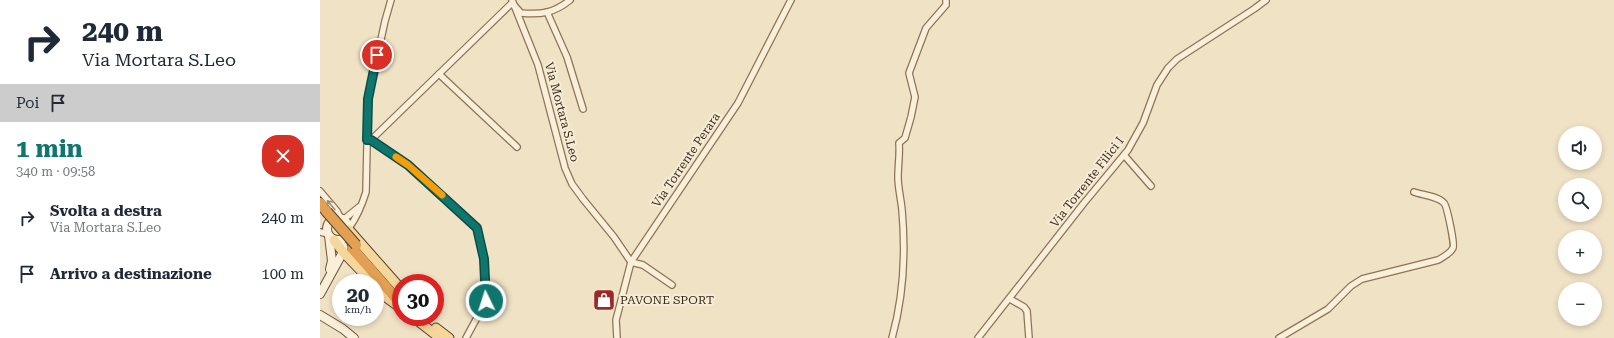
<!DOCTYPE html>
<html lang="it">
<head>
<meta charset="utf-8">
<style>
  :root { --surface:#fff; --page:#f6f6f7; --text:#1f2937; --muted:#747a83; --accent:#0f766e }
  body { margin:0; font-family:"Roboto Serif",serif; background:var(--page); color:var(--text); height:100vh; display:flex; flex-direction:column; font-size:15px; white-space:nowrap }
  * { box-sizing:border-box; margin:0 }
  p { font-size:13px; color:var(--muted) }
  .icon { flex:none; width:22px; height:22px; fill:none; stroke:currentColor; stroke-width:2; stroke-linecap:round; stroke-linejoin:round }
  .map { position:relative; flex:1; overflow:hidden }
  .sheet { display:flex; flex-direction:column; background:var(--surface); width:320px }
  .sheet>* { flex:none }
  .guide { background:#fff; color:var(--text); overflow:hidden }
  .controls { position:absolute; left:1238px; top:126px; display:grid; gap:8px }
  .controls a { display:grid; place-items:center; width:44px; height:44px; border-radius:50%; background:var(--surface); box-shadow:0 2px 6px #0003; font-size:20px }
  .speed { position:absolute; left:12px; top:274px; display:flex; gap:8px; font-size:20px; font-weight:700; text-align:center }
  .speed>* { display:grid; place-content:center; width:52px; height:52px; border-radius:50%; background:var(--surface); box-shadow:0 2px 6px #0003; line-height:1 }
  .speed small { font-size:10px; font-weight:400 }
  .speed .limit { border:6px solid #d22; background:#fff; color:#111 }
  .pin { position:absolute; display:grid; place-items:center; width:34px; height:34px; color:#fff; margin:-17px; border:2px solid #fff; border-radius:50%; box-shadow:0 1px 4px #0007 }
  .me { position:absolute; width:44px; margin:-22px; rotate:356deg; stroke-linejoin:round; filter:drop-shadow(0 0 3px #0008) }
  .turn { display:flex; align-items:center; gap:14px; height:84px; padding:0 16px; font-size:18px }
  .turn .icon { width:52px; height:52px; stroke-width:2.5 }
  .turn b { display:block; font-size:28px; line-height:34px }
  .then { display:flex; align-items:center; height:38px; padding:0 16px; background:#0003; gap:8px; font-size:15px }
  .round { display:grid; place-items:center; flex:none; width:42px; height:42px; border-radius:16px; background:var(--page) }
  .head { display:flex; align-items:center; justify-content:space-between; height:68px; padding:0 16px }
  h1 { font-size:24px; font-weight:700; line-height:30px; color:var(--accent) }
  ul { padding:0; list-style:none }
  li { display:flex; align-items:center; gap:12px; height:56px; padding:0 16px }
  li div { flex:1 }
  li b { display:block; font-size:15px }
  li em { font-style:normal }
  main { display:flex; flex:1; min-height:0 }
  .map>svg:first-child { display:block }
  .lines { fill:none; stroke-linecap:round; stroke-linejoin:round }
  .street-casing { stroke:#8c735a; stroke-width:8 }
  .secondary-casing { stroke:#6e543d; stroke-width:10 }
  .primary-casing { stroke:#5a412e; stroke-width:11 }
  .highway-casing { stroke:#5a412e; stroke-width:12 }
  .street { stroke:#faefd9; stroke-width:5.5 }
  .secondary { stroke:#faefd9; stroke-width:8 }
  .primary { stroke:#f5d69b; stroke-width:9 }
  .highway { stroke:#e39f52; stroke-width:10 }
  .highway-bridge-casing { stroke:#5a412e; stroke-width:12; stroke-linecap:butt }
  .highway-bridge { stroke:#e39f52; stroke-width:10 }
  .oneway { stroke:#9b8e7c }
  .route-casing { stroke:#0a4d48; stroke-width:10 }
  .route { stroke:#0f766e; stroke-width:7 }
  .slow { stroke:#f59e0b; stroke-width:7 }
  .labels { text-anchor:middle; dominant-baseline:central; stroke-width:4; stroke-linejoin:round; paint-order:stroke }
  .street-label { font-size:12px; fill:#3c2c1e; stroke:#f7ecd5 }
  .poi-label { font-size:12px; fill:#3c2c1e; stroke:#f7ecd5; text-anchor:start }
</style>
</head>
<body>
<main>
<section class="sheet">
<div class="guide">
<div class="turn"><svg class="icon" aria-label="right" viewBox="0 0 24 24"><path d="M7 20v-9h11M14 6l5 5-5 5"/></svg><div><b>240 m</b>Via Mortara S.Leo</div></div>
<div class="then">Poi<svg class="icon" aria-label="arrive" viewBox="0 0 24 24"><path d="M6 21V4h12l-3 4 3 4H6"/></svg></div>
</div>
<div class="head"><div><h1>1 min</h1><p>340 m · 09:58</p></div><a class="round" style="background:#d93025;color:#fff"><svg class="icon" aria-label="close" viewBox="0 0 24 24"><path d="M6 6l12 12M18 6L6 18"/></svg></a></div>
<ul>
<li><svg class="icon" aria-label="right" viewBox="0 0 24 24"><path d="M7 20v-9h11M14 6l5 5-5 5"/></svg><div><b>Svolta a destra</b><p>Via Mortara S.Leo</p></div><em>240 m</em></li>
<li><svg class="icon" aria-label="arrive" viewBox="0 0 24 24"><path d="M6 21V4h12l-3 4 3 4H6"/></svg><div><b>Arrivo a destinazione</b></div><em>100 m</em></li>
</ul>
</section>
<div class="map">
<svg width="1294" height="338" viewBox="0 0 1294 338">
  <rect width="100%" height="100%" fill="#f0e2c5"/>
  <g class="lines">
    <g class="street-casing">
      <g id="street">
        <path d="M192,0L218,65L245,168L252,184L263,199L294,237L311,262L323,265L352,285"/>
        <path d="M227,12L247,57L263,109"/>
        <path d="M119,74L197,147"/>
        <path d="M47,140H51L192,3L201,13C221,15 234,13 250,0"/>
        <path d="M51,140L88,165L157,228L164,259L166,301L146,338"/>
        <path d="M804,155L831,186"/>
        <path d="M0,191L17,211L21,219"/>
        <path d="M23,220L39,207"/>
        <path d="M29,228C37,217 42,205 46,192L48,99L65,21L71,0"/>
        <path d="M0,232L8,234"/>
        <path d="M690,299L704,307L707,311L709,338"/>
        <path d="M297,338L296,320L311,262L418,103L471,0"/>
        <path d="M572,338C584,295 586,255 582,210C581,199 578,188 578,177C578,165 580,155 579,143L585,138L591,117L595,97L589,73L606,28L626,5V0"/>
        <path d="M658,338L764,203L808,150L823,123L837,85L848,68L857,59L934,9L946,0"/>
        <path d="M959,338L1008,309L1031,286L1042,279L1118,260C1123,257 1130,254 1133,248C1135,245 1127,206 1124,203C1118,196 1102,195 1094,192"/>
      </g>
    </g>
    <g class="secondary-casing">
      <g id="secondary">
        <circle cx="18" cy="229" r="11"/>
        <path d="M9,236L12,261L10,269"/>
        <path d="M0,294L23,252V246"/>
        <path d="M0,315L23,329L34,338"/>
      </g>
    </g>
    <g class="primary-casing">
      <g id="primary">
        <path d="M29,230L81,289"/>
        <path d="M14,240L23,252L53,283"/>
        <path d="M55,285L66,297L81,308"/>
        <path d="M93,317L120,338"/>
        <path d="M116,328L129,338"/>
      </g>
    </g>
    <g class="highway-casing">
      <g id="highway">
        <path d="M0,203L7,212"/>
        <path d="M32,248L81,304"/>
      </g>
    </g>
    <use href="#street" class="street"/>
    <use href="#secondary" class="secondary"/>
    <use href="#primary" class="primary"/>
    <use href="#highway" class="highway"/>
    <g class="highway-bridge-casing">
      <path id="highway-bridge" d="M7,212L36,245"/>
    </g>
    <use href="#highway-bridge" class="highway-bridge"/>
  </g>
  <defs><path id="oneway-shaft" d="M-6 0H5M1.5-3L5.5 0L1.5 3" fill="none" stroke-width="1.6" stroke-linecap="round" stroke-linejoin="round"/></defs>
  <use class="oneway" href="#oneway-shaft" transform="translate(11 205) rotate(-130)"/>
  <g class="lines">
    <g class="route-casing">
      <path id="route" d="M57,55L48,99L47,140H51L88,165L157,228L164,259L166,301"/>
    </g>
    <use href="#route" class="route"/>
    <path class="slow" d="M76,157L88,165L122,195"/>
  </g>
  <defs>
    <g id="shop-square" transform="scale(1.15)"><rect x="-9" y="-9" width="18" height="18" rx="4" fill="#9e272b" stroke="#f7ecd5"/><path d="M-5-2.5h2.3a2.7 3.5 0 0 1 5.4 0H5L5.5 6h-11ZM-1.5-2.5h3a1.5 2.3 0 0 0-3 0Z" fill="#fff"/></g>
  </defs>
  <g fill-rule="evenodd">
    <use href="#shop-square" x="284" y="300"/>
  </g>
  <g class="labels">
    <g class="street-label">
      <text transform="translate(242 112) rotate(75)">Via Mortara S.Leo</text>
      <text transform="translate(366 160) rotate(-56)">Via Torrente Perara</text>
      <text transform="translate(767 182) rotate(-52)">Via Torrente Filici I</text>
    </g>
    <g class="poi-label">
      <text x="300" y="300">PAVONE SPORT</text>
    </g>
  </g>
</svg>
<div class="controls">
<a><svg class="icon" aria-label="sound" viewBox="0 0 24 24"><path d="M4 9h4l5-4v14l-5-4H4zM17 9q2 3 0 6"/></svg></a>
<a><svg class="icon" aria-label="search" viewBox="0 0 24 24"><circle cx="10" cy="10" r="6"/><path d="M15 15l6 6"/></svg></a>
<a>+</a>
<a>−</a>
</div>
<div class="speed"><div>20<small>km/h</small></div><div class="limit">30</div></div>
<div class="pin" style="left:57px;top:55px;background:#d93025"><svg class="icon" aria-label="arrive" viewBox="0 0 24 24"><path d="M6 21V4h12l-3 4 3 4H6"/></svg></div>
<svg class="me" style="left:166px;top:301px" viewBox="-20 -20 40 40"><circle r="17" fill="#0f766e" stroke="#fff" stroke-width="3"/><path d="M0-11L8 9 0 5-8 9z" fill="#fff"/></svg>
</div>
</main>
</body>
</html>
